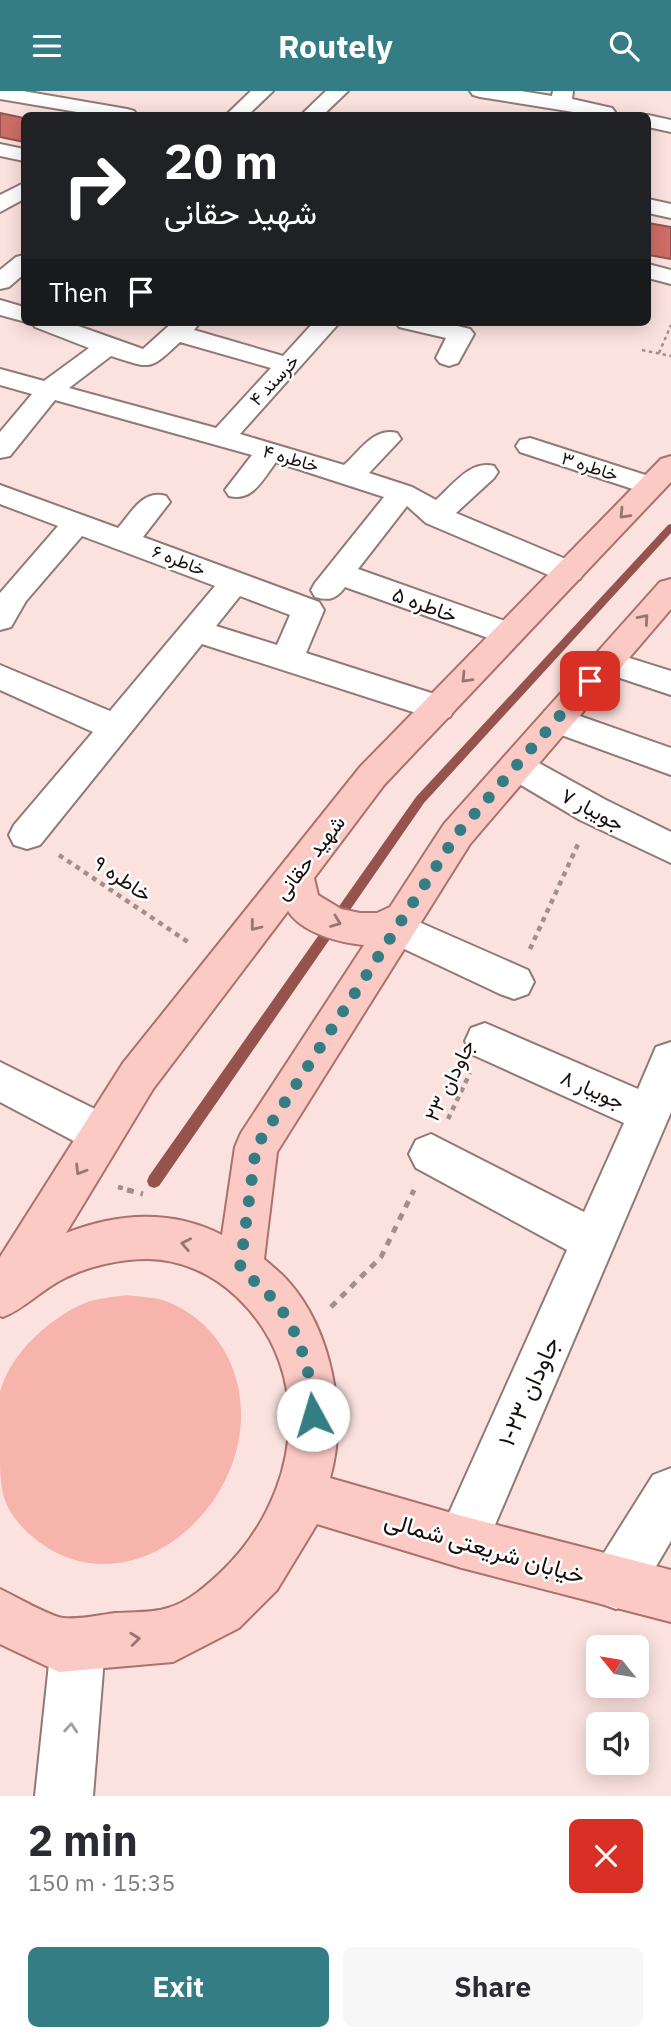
<!DOCTYPE html>
<html lang="en">
<head>
<meta charset="utf-8">
<style>
  :root { --surface:#fff; --page:#f7f7f7; --text:#2b2b33; --muted:#7c7c81; --accent:#357d85 }
  body { margin:0; font-family:"IBM Plex Sans",Vazirmatn,sans-serif; background:var(--page); color:var(--text); height:100vh; display:flex; flex-direction:column; font-size:26px; white-space:nowrap }
  * { box-sizing:border-box; margin:0 }
  p { font-size:23px; color:var(--muted) }
  .icon { flex:none; width:38px; height:38px; fill:none; stroke:currentColor; stroke-width:2; stroke-linecap:round; stroke-linejoin:round }
  .map { position:relative; height:1705px; overflow:hidden }
  .details { display:flex; flex-direction:column; background:var(--surface); flex:1 }
  .details>* { flex:none }
  .hud { position:absolute; left:21px; top:21px; width:630px; height:214px; border-radius:10px; box-shadow:0 4px 18px #0003; background:#202124; color:#fff; overflow:hidden }
  .needle { width:46px; rotate:300deg }
  .buttons { position:absolute; left:586px; top:1544px; display:grid; gap:14px }
  .buttons a { display:grid; place-items:center; width:63px; height:63px; border-radius:10px; background:var(--surface); box-shadow:0 4px 18px #0003; font-size:35px }
  .pin { position:absolute; display:grid; place-items:center; width:60px; height:60px; color:#fff; margin:-30px; border-radius:14px; box-shadow:0 4px 10px #0006 }
  .me { position:absolute; width:77px; margin:-38px; rotate:354deg; stroke-linejoin:round; filter:drop-shadow(0 0 5px #0008) }
  .turn { display:flex; align-items:center; gap:24px; height:147px; padding:0 28px; font-size:32px }
  .turn .icon { width:91px; height:91px; stroke-width:2.5 }
  .turn b { display:block; font-size:49px; line-height:60px }
  .then { display:flex; align-items:center; height:66px; padding:0 28px; background:#0003; gap:14px; font-size:26px }
  .round { display:grid; place-items:center; flex:none; width:74px; height:74px; border-radius:10px; background:var(--page) }
  .summary { display:flex; align-items:center; justify-content:space-between; height:119px; padding:0 28px }
  h1 { font-size:42px; font-weight:700; line-height:52px }
  .cta { display:flex; gap:14px; margin-top:auto; padding:14px 28px }
  .cta a { flex:1; height:80px; border-radius:10px; background:var(--accent); color:#fff; font-size:28px; font-weight:700; line-height:80px; text-align:center }
  .cta a+a { background:var(--page); color:var(--text) }
  header { display:flex; justify-content:space-between; align-items:center; height:91px; padding:0 28px; background:var(--accent); color:#fff; font-size:32px; font-weight:700 }
  .map>svg:first-child { display:block }
  .green { fill:#f6b4ad }
  .water { fill:#cd6e67; stroke:#96524c; stroke-width:2 }
  .lines { fill:none; stroke-linecap:round; stroke-linejoin:round }
  .stream { fill:#96524c; fill-rule:evenodd }
  .minor-casing { stroke:#907977; stroke-width:4 }
  .major-casing { stroke:#ab716c; stroke-width:4 }
  .path-far2 { stroke:#a18f8d; stroke-width:2.5; stroke-dasharray:3.5 3.5; stroke-linecap:butt }
  .path-far1 { stroke:#a18f8d; stroke-width:4.5; stroke-dasharray:5 5; stroke-linecap:butt }
  .path { stroke:#a18f8d; stroke-width:5; stroke-dasharray:7 7; stroke-linecap:butt }
  .minor { fill:#fff; fill-rule:evenodd }
  .major { fill:#fccac5; fill-rule:evenodd }
  .oneway { stroke:#957673 }
  .oneway2 { stroke:#a29f9f }
  .route { stroke:#357d85; stroke-width:12; stroke-dasharray:0 21.6 }
  .labels { text-anchor:middle; dominant-baseline:central; stroke-width:5; stroke-linejoin:round; paint-order:stroke }
  .far-street-label { font-size:18px; fill:#170f0e; stroke:#fff }
  .street-label { font-size:21px; fill:#170f0e; stroke:#fff }
  .near-street-label { font-size:24px; fill:#170f0e; stroke:#fff }
</style>
</head>
<body>
<header><svg class="icon" aria-label="menu" viewBox="0 0 24 24"><path d="M4 6h16M4 12h16M4 18h16"/></svg>Routely<svg class="icon" aria-label="search" viewBox="0 0 24 24"><circle cx="10" cy="10" r="6"/><path d="M15 15l6 6"/></svg></header>
<div class="map">
<svg width="671" height="1705" viewBox="0 0 671 1705">
  <rect width="100%" height="100%" fill="#fbe2df"/>
  <path class="green" d="M127,1204C140,1206 156,1206 168,1211C200,1224 223,1249 234,1281C275,1401 129,1536 27,1441C0,1414 0,1396 0,1359C0,1342 0,1318 0,1301C10,1263 49,1227 85,1212C98,1207 114,1206 127,1204Z"/>
  <g class="water">
    <path d="M0,22L24,27V51L0,46Z"/>
    <path d="M648,132L671,136V168L648,164Z"/>
  </g>
  <g class="lines">
    <path class="stream" d="M671,433V442L424,712L159,1095L154,1097L149,1095L147,1090L149,1085L416,706L668,434Z"/>
    <g class="minor-casing">
      <g id="minor">
        <path d="M0,0H23L127,18L134,20L137,24H95L0,8Z"/>
        <path d="M251,0H273L248,24H226Z"/>
        <path d="M326,0H348L323,24H301Z"/>
        <path d="M470,0H521L552,5L553,0H573L572,8L612,17L615,21L614,24H592L480,6L473,4Z"/>
        <path d="M645,24H648L671,29V41L648,36V24Z"/>
        <path d="M0,53L24,58V70L0,65Z"/>
        <path d="M24,92V108L0,121V104Z"/>
        <path d="M648,108L671,113V127L648,122Z"/>
        <path d="M24,164V183L9,196L0,198V179L16,166Z"/>
        <path d="M648,173L671,179V193L648,187Z"/>
        <path d="M0,209L24,216L26,231L0,224Z"/>
        <path d="M32,231H67L143,258L173,231H200L194,239L283,265L314,231H340L240,343L344,374C360,360 374,336 397,342L401,348L369,382L412,396L436,409C453,394 470,369 494,375L498,381L494,387L456,422L580,474L584,481L580,488L569,491L558,488L426,432L407,415L358,478L519,535L524,543L519,551L508,554L345,496C336,508 330,510 315,506L311,499L315,492L384,406L276,371C263,388 253,411 229,405L225,399L252,364L55,309L10,365L0,367V341L32,303L0,294V278L44,290L89,257L35,236ZM180,251L271,277L216,337L69,297L111,265C152,278 149,280 180,251Z"/>
        <path d="M396,231H441L470,238L474,243L458,272L449,275L440,272L436,267L446,247L399,236Z"/>
        <path d="M530,347L661,389L665,395L661,401L651,404L520,361L516,355L520,349Z"/>
        <path d="M0,394L118,437C132,421 143,398 166,405L170,411L143,446L319,511L324,519L306,562L450,608L455,617L450,626L438,629L202,553L40,754L27,758L14,754L9,744L14,734L93,641L0,599V574L110,620L215,495L82,445L26,510L11,536L0,539V502L58,435L0,413ZM240,505L290,524L277,554L216,535Z"/>
        <path d="M607,560L671,580V604L596,579L591,571L596,563Z"/>
        <path d="M557,617L671,657V684L545,638L540,629L545,620Z"/>
        <path d="M516,662L528,666L606,709L671,741V772L580,729L504,684L499,675L504,666Z"/>
        <path d="M396,821L528,879L534,891L528,903L514,908L500,903L383,848L377,837L383,826Z"/>
        <path d="M485,932L638,998L656,956L671,951V1021L480,1469L462,1477L444,1469L436,1451L567,1159L416,1077L409,1063L416,1049L431,1043L584,1121L624,1032L471,963L465,950L471,937Z"/>
        <path d="M0,971L117,1029L123,1043L117,1057L102,1063L87,1057L0,1011Z"/>
        <path d="M671,1377V1450L635,1511L616,1518L597,1511L590,1492L597,1473L653,1384Z"/>
        <path d="M78,1527L97,1535L105,1554L93,1705H35L51,1554L59,1535Z"/>
      </g>
    </g>
    <g class="major-casing">
      <path id="major" d="M671,365V391L384,694L314,787L318,804L341,818L360,822H377L390,816L444,733L660,491L671,488V518L470,753L277,1061L264,1168C272,1175 281,1182 288,1190C332,1239 348,1325 330,1387L462,1425L671,1479V1531L462,1477L317,1433L277,1499L239,1537L173,1571L59,1581L0,1553V1498C15,1505 49,1525 63,1527C79,1529 99,1524 115,1522C132,1521 153,1522 168,1517C188,1511 205,1496 220,1482C298,1409 319,1284 237,1206C213,1183 180,1168 147,1168C120,1168 89,1175 65,1187C42,1198 26,1217 3,1226L0,1225V1166L123,972L360,676L661,368ZM288,820C302,842 340,852 364,854L241,1042L235,1056L222,1144C172,1118 117,1122 66,1142L153,998Z"/>
    </g>
    <g class="path-far2">
      <path d="M642,259L671,265"/>
      <path d="M659,262L671,234"/>
    </g>
    <g class="path-far1">
      <path d="M59,764L191,853"/>
      <path d="M530,858L579,751"/>
      <path d="M448,1028L470,982"/>
      <path d="M118,1096L133,1100"/>
    </g>
    <g class="path">
      <path d="M127,1099L143,1103"/>
      <path d="M331,1216L381,1166L414,1099"/>
    </g>
    <use href="#minor" class="minor"/>
    <use href="#major" class="major"/>
  </g>
  <defs><path id="oneway-chevron" d="M-2-3.5L2.5 0L-2 3.5" fill="none" stroke-width="1.6" stroke-linecap="round" stroke-linejoin="round" transform="scale(1.75)"/></defs>
  <g class="oneway">
    <use href="#oneway-chevron" transform="translate(624 423) rotate(134)"/>
    <use href="#oneway-chevron" transform="translate(644 528) rotate(-49)"/>
    <use href="#oneway-chevron" transform="translate(466 587) rotate(134)"/>
    <use href="#oneway-chevron" transform="translate(336 831) rotate(21)"/>
    <use href="#oneway-chevron" transform="translate(255 835) rotate(128)"/>
    <use href="#oneway-chevron" transform="translate(80 1079) rotate(122)"/>
    <use href="#oneway-chevron" transform="translate(186 1153) rotate(-169)"/>
    <use href="#oneway-chevron" transform="translate(135 1548) rotate(-6)"/>
  </g>
  <use class="oneway2" href="#oneway-chevron" transform="translate(71 1637) rotate(-85)"/>
  <g class="lines">
    <path class="route" d="M313,1324C313,1284 299,1237 272,1207C262,1196 250,1187 240,1177L256,1056L457,743L590,590"/>
  </g>
  <g class="labels">
    <g class="far-street-label">
      <text transform="translate(274 289) rotate(-47)">خرسند ۴</text>
      <text transform="translate(291 367) rotate(16)">خاطره ۴</text>
      <text transform="translate(590 375) rotate(18)">خاطره ۳</text>
      <text transform="translate(179 469) rotate(21)">خاطره ۶</text>
    </g>
    <g class="street-label">
      <text transform="translate(425 513) rotate(20)">خاطره ۵</text>
      <text transform="translate(593 718) rotate(28)">جویبار ۷</text>
      <text transform="translate(309 766) rotate(-52)">شهید حقانی</text>
      <text transform="translate(123 787) rotate(34)">خاطره ۹</text>
      <text transform="translate(449 989) rotate(-64)">جاودان ۲۳</text>
      <text transform="translate(593 998) rotate(24)">جویبار ۸</text>
    </g>
    <g class="near-street-label">
      <text transform="translate(528 1300) rotate(-66)">جاودان ۲۳-۱</text>
      <text transform="translate(485 1456) rotate(16)">خیابان شریعتی شمالی</text>
    </g>
  </g>
</svg>
<div class="buttons">
<a><svg class="needle" viewBox="-14 -14 28 28"><path d="M0-13l5 13h-10z" fill="#e53935"/><path d="M0 13l5-13h-10z" fill="#7c7c81"/></svg></a>
<a><svg class="icon" aria-label="sound" viewBox="0 0 24 24"><path d="M4 9h4l5-4v14l-5-4H4zM17 9q2 3 0 6"/></svg></a>
</div>
<div class="pin" style="left:590px;top:590px;background:#d93025"><svg class="icon" aria-label="arrive" viewBox="0 0 24 24"><path d="M6 21V4h12l-3 4 3 4H6"/></svg></div>
<svg class="me" style="left:313px;top:1324px" viewBox="-20 -20 40 40"><circle r="19" fill="#fff"/><path d="M0-13L10 11 0 6-10 11z" fill="#357d85"/></svg>
<div class="hud">
<div class="turn"><svg class="icon" aria-label="right" viewBox="0 0 24 24"><path d="M7 20v-9h11M14 6l5 5-5 5"/></svg><div><b>20 m</b>شهید حقانی</div></div>
<div class="then">Then<svg class="icon" aria-label="arrive" viewBox="0 0 24 24"><path d="M6 21V4h12l-3 4 3 4H6"/></svg></div>
</div>
</div>
<section class="details">
<div class="summary"><div><h1>2 min</h1><p>150 m · 15:35</p></div><a class="round" style="background:#d93025;color:#fff"><svg class="icon" aria-label="close" viewBox="0 0 24 24"><path d="M6 6l12 12M18 6L6 18"/></svg></a></div>
<div class="cta"><a>Exit</a><a>Share</a></div>
</section>
</body>
</html>
